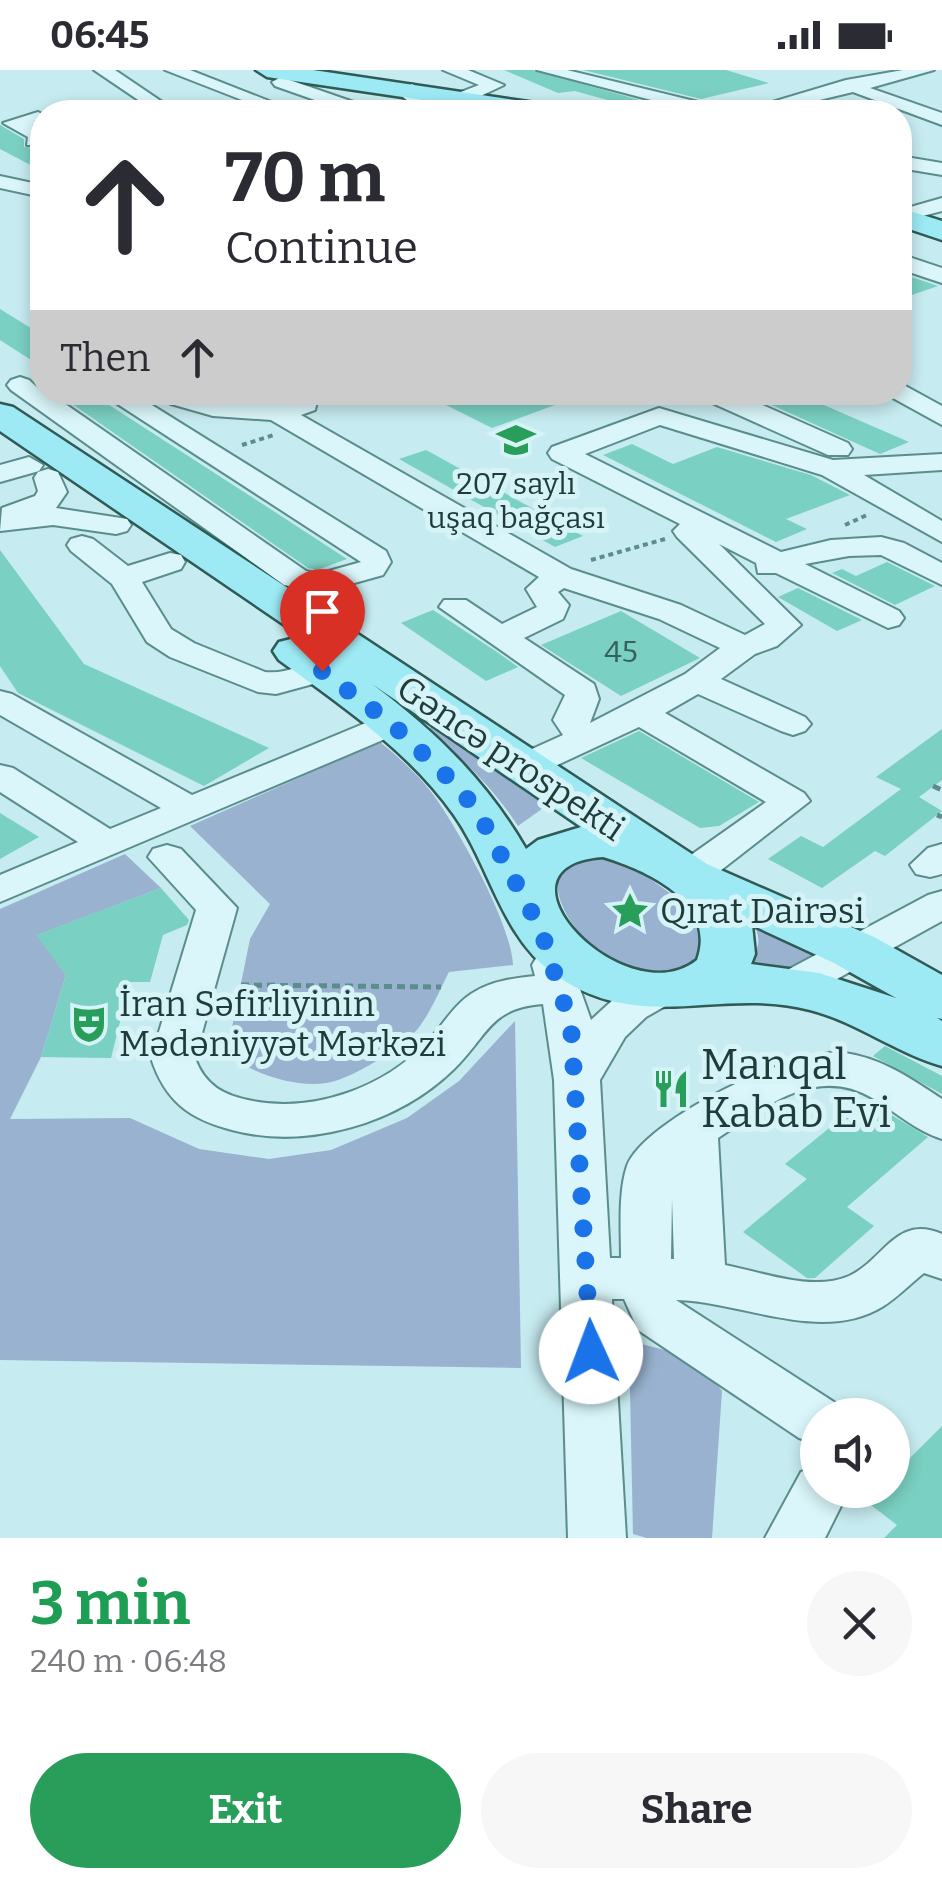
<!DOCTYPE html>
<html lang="en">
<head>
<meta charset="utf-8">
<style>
  :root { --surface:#fff; --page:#f7f7f7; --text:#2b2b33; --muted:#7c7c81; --accent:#289e5a }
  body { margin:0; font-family:Bitter,serif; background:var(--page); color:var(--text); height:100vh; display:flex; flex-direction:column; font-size:38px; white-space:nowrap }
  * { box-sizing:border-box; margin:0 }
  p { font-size:32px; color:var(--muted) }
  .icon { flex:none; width:55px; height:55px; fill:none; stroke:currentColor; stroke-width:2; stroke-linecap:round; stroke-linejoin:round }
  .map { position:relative; height:1468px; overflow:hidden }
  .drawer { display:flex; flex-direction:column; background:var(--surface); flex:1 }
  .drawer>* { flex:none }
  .guide { position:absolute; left:30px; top:30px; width:882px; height:305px; border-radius:40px; box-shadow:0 5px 15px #0003; background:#fff; color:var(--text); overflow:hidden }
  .buttons { position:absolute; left:800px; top:1328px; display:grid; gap:20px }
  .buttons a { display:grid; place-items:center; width:110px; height:110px; border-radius:50%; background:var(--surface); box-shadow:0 5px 15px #0003; font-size:50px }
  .pin { position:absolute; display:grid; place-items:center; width:85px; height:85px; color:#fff; margin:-102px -42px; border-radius:50% 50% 50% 0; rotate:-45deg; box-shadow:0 0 10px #0007 }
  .pin .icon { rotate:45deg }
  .me { position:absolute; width:110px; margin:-55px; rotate:358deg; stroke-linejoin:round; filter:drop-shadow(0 0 8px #0008) }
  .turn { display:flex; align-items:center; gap:35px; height:210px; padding:0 30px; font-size:45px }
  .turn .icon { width:130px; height:130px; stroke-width:2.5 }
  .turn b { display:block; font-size:70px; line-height:85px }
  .then { display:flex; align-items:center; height:95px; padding:0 30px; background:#0003; gap:20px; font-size:38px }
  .round { display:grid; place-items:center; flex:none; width:105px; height:105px; border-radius:52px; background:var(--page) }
  .head { display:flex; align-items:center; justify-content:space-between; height:170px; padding:0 30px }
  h1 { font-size:60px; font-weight:700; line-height:75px; color:#1e9e55 }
  .button { display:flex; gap:20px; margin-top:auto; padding:20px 30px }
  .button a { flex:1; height:115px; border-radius:60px; background:var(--accent); color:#fff; font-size:40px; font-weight:700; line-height:115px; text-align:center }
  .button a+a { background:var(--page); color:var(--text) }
  .status { display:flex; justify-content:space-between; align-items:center; height:70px; padding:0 50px; background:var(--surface); direction:ltr }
  .status svg { height:28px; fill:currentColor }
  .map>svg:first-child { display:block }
  .green { fill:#99b2cf }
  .building { fill:#7ad0c2 }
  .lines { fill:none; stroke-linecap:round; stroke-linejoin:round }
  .minor-casing { stroke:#5a8d8b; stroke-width:4 }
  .major-casing { stroke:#2f5a56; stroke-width:5 }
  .path-far1 { stroke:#5a8d8b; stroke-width:4; stroke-dasharray:5 4; stroke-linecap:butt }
  .path { stroke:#5a8d8b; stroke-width:5; stroke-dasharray:8 5; stroke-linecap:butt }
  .minor { fill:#daf6fa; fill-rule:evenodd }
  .major { fill:#9deaf4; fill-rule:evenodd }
  .route { stroke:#1a73e8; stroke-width:18; stroke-dasharray:0 32.4 }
  .labels { text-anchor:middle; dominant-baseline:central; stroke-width:10; stroke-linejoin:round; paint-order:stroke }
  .far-poi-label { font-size:30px; fill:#1f3c3a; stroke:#d6f3f7 }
  .number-label { font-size:30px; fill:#36615c }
  .street-label { font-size:35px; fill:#1f3c3a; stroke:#d6f3f7 }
  .poi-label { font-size:35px; fill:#1f3c3a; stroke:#d6f3f7; text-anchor:start }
  .near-poi-label { font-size:42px; fill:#1f3c3a; stroke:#d6f3f7; text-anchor:start }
</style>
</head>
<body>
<div class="status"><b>06:45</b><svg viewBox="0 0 49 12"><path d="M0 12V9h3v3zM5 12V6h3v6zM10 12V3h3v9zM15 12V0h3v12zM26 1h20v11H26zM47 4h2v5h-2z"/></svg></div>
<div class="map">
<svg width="942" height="1468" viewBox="0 0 942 1468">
  <rect width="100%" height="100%" fill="#c6ebf0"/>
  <g class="green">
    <path d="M432,657L546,736L518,756C492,716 463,689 424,659Z"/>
    <path d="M380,672C402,690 423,709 439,733C463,769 511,854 513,895L449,902C439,921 429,947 414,963C399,979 356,1005 335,1011C304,1021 248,1004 227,982L250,869L270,834L190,756Z"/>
    <path d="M125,784L161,818L37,865L66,905L41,987L10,1049L130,1048L199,1079L269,1089L331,1080L407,1048L459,1011L515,951L521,1298L0,1290V839Z"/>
    <path d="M601,785L635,798L703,847L707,885C683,898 654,915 626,903C598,892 529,819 571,792C578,788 592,787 601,785Z"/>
    <path d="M749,847L825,887L796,900L749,894C761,875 762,866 749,847Z"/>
    <path d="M629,1271L697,1288L722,1321L712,1468H647L633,1464Z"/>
  </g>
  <g class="building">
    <path d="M504,0H533L664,37L647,41L575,21L558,23Z"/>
    <path d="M583,0H726L769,13L701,29Z"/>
    <path d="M0,55L24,69V77L42,78V101L0,79Z"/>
    <path d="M900,203L938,216L900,229Z"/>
    <path d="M0,239L42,265V297L0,270Z"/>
    <path d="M89,322L275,442L347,489L317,500L308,498L65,329Z"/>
    <path d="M420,322H581L582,325L492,358Z"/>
    <path d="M743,322H794L909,372L880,384Z"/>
    <path d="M632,374L673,394L717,377L811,405L850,425L786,449L807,459L776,472L603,385Z"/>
    <path d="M426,380L583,466L555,477L399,389Z"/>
    <path d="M0,480L84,594L269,678L204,716L18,623L0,596Z"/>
    <path d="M887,492L935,516L895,535L832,503L842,499L856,506Z"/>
    <path d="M798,518L862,550L837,561L778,527Z"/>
    <path d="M433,540L497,582L518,597L486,611L401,553Z"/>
    <path d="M621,541L700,588L621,626L541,575Z"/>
    <path d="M942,659V710L919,727L942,741L885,786L875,781L822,818L768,789L801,766L823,777L901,719L876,707Z"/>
    <path d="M639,661L759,732L719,756L700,758L581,688Z"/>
    <path d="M0,743L39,767L0,789Z"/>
    <path d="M161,818L189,850L187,855L163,865L150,912H130L111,988L41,987L66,905L36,865Z"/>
    <path d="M885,976L942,1006V1024L873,986Z"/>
    <path d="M865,1029L928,1067L847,1137L874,1156L815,1208H807L743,1162L807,1109L785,1094Z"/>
    <path d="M942,1356V1468H884L897,1455L867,1432L879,1420H892V1406Z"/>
  </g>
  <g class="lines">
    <g class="minor-casing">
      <g id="minor">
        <path d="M94,0H115L177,42H156Z"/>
        <path d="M165,0H190L297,42H273Z"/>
        <path d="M443,0H468L504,15L470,31H458V23L479,15Z"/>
        <path d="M537,0H567L723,38L726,42H697Z"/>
        <path d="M903,0H934L870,18L942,43V55L853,22L769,42H739L846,10Z"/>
        <path d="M281,7L368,37L371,41L349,42L275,16L272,12Z"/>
        <path d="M412,14L421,19L418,23L466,42C444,43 414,41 399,23Z"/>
        <path d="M82,35L88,36L89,42H58Z"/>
        <path d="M38,42L42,44V52L32,55L42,59L41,75H27L28,67L3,53Z"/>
        <path d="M900,86L942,93V105L900,98Z"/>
        <path d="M0,106L42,115V127L0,118Z"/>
        <path d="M942,128V141L900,152V140Z"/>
        <path d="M900,184L942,198V213L900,199Z"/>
        <path d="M20,307L29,310L42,322H48L306,501L318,504L361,492L99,322H131L386,481L391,492L383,505L319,523L284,515L11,320L7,315L11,310Z"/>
        <path d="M900,313L942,336V355L891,327L888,322H900Z"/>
        <path d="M151,322C189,322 222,335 260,335L254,322H280L285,333L293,331V322H319L315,340L301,345L571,499L681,535L745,565L765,554L677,467L673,461L680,454L552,389L548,383L552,377L659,338L833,390L942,384V400L864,405L942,451V472L822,405L660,355L585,384L781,482L831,470L881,467L904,473L942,493V515L881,485L849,486L805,494L899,541L904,548L899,555L888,558L776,503H758L756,493L719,474L801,555L777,576L755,584L721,609L805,647L811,654L805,661L793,665L781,661L698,624L665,643L804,723L810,731L702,815L688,818L674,815L668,806L674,797L766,732L639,657L538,704L525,707L512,704L507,696L512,688L563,665L553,650L565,625L439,537L444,530H466L502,554L537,537L526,519L539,507L271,350L213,346L171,334ZM564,518L659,549L720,578L685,604L590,653L599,629L594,614L524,568L563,549L569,535L558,522Z"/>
        <path d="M697,322H733L848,373L852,379L848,385H828L701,328Z"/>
        <path d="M29,387L43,395L39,401L0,412V395Z"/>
        <path d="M48,399L58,402L67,422L56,438L127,449L131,455L127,461L116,464L53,455L0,461L2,438L35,426L38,421L34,408L38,402Z"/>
        <path d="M82,466L93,469L128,496L170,483L181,485L185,492L181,499L142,512L171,559L194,573L265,602C289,605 311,588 335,594L340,601L335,608L276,624L258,622L170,587L147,572L112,514L71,481L67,475L71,469Z"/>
        <path d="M0,621L12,624L192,725L380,647L392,643L404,647L410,654L404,661L0,832V805L78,772L0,722V695L13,698L110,759L161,738L0,645Z"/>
        <path d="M942,774V804L930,807L916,804L910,795L928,778Z"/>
        <path d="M167,775L181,779L237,838L195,988C205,1016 225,1026 253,1031C315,1043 385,1017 428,971C444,954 455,932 476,921C493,911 515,908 535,906L532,895L538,885L553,881L568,885L591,950L616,927L661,906L676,910L682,920L676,930L646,947L625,967L600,1010L610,1188H621C621,1161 618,1122 627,1096C644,1050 796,976 845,983C882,988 913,1010 942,1029V1069C916,1061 897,1043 874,1029C817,994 766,1036 718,1068L725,1195C762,1202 812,1222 849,1206C884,1190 896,1144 942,1164V1209L924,1203C910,1214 897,1228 882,1237C821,1274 740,1231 676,1230L837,1334L842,1345H818V1374L799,1368L638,1260L624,1229H612L626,1468H568L554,1010L543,934C489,938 488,966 454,999C398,1054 307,1080 232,1060C189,1049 165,1031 151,988L196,840L148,787L153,779ZM672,1129L674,1189H671Z"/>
        <path d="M942,821V851L808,925L793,929L778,925L772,915L778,905L928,825Z"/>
        <path d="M818,1396V1420H849L825,1468H765L801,1402Z"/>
      </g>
    </g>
    <g class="major-casing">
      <g id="major">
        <path d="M256,0H313L549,35L561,42H504L267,7Z"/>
        <path d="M900,138L942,151V170L900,156Z"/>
        <path d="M0,334L13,337L707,794L874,867L942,905V949L937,948L942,951V996C896,983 857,952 810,940C718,916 641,966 554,904C501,866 490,796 454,745C409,681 342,636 279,590L273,581L279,572L295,568L308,571L0,361ZM372,614L581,757L538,770L526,779C487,711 434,660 372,614ZM603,787C646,800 718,832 697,890C626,947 479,796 603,787ZM752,855L834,893L896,928L819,903L751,894L755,884Z"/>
      </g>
    </g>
    <g class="path-far1">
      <path d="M242,375L274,365"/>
      <path d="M845,455L867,445"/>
      <path d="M591,490L665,469"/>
    </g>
    <g class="path">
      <path d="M933,716L942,720"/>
      <path d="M937,745L942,747"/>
      <path d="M241,915L441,917"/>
    </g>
    <use href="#minor" class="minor"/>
    <use href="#major" class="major"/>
  </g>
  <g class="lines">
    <path class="route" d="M322,601L392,654L458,717L479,744L541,860L571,956L591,1282"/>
  </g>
  <defs>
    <g id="school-bare" transform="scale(3)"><path d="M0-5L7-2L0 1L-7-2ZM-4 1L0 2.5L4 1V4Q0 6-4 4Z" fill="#289e5a" stroke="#d6f3f7" stroke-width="2.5" paint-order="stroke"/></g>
    <g id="sight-bare" transform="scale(3)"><path d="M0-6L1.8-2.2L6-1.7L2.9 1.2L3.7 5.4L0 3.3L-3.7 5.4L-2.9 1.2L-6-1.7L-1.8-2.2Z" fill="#289e5a" stroke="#d6f3f7" stroke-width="2.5" paint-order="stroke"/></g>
    <g id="theatre-bare" transform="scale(3)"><path d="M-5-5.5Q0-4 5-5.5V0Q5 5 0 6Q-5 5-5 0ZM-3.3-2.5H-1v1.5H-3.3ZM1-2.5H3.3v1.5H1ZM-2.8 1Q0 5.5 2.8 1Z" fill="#289e5a" stroke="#d6f3f7" stroke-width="2.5" paint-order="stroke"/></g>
    <g id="restaurant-bare" transform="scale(3)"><path d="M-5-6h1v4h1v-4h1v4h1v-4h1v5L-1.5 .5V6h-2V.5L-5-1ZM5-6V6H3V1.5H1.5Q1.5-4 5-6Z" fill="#289e5a" stroke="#d6f3f7" stroke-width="2.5" paint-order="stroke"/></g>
  </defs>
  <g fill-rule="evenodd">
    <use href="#school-bare" x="516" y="370"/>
    <use href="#sight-bare" x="630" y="841"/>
    <use href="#theatre-bare" x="89" y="954"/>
    <use href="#restaurant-bare" x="671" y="1019"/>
  </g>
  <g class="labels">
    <g class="far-poi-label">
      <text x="516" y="414">207 saylı<tspan x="516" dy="34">uşaq bağçası</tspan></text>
    </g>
    <g class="number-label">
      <text x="621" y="582">45</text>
    </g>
    <g class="street-label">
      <text transform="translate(511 688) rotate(34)">Gəncə prospekti</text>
    </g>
    <g class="poi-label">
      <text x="660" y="841">Qırat Dairəsi</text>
      <text x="119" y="934">İran Səfirliyinin<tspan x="119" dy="40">Mədəniyyət Mərkəzi</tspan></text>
    </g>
    <g class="near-poi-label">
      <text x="701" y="995">Manqal<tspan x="701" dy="48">Kabab Evi</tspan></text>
    </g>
  </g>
</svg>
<div class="buttons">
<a><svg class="icon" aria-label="sound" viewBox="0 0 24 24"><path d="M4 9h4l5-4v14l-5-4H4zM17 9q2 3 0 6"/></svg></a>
</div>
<div class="pin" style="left:322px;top:601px;background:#d93025"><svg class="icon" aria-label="arrive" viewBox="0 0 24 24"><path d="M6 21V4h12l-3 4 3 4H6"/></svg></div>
<svg class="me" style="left:591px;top:1282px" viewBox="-20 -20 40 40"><circle r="19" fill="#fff"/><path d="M0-13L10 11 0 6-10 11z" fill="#1a73e8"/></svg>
<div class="guide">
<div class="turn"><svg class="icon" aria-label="ahead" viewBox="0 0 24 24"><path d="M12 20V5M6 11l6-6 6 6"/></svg><div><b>70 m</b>Continue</div></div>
<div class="then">Then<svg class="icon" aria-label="ahead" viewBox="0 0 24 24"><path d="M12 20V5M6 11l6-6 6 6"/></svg></div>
</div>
</div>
<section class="drawer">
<div class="head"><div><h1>3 min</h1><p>240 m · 06:48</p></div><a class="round"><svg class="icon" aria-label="close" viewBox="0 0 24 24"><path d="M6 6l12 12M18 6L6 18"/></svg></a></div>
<div class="button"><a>Exit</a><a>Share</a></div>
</section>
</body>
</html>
